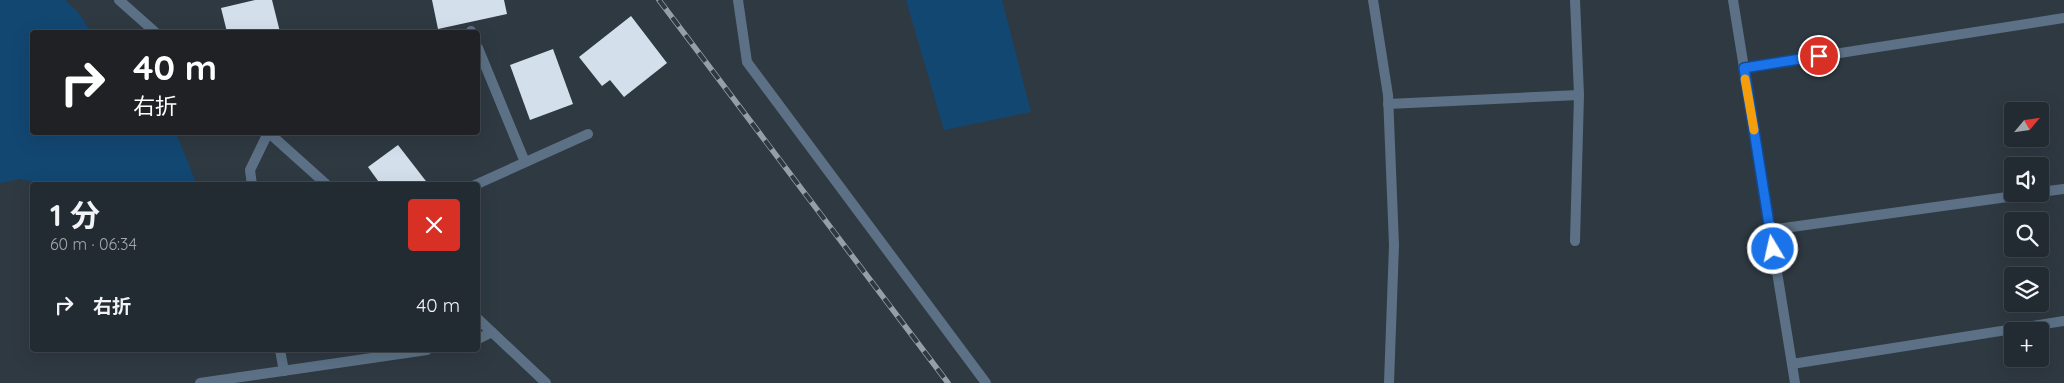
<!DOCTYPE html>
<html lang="ja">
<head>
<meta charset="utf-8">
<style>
  :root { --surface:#232b32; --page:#2f373e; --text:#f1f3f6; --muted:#a3a7ac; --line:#40474d }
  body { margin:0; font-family:Quicksand,"Noto Sans JP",sans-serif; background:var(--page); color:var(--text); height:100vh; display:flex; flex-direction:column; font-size:19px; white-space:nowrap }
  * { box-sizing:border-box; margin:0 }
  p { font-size:16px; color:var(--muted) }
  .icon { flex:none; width:28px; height:28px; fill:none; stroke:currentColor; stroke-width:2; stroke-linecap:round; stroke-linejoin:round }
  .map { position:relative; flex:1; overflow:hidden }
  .panel { position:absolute; left:30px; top:182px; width:450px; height:170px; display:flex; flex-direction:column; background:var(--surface); border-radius:5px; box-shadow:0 5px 20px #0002,0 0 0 1px var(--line) }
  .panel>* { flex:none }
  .top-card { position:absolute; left:30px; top:30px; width:450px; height:105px; border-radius:5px; box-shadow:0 5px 20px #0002,0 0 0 1px var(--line); background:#202124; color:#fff; overflow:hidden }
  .needle { width:32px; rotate:61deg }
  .tools { position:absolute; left:2004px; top:102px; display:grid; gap:10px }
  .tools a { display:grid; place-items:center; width:45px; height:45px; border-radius:5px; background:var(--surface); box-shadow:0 5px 20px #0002,0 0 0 1px var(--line); font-size:25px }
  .pin { position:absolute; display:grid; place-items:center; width:42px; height:42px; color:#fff; margin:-21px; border:2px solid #fff; border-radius:50%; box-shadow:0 1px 5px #0007 }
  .me { position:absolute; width:55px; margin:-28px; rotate:351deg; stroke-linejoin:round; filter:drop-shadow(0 0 4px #0008) }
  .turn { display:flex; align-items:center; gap:18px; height:105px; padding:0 20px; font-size:22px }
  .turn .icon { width:65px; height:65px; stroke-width:2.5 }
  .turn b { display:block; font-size:35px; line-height:42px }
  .round { display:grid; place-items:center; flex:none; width:52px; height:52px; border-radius:5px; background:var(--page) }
  .overview { display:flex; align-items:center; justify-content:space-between; height:85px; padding:0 20px }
  h1 { font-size:30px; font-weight:700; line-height:38px }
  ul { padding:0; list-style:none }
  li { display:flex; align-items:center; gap:15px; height:75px; padding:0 20px }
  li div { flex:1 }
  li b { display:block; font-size:19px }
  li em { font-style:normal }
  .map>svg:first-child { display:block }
  .green { fill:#124772 }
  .building { fill:#d3e0ec }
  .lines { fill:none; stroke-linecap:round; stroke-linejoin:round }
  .service { stroke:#5c7186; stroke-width:10 }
  .minor { stroke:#5c7186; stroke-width:10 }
  .rail-casing { stroke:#969ea6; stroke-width:5.5 }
  .rail { stroke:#2f3942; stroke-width:4; stroke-dasharray:11; stroke-linecap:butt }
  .route-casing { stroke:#114b97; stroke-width:12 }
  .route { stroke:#1a73e8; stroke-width:9 }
  .slow { stroke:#f59e0b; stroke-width:9 }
</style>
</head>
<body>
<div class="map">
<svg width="2064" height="383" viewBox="0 0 2064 383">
  <rect width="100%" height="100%" fill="#2f3942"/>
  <g class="green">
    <path d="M0,0H65L78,12L91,32H32V132L176,133L197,185H46L20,179L0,183Z"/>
    <path d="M906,0H1002L1031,112L944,130Z"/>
  </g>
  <g class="building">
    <path d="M255,0H272L280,32H227L221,8Z"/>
    <path d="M432,0H504L507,14L438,29Z"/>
    <path d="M631,16L667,63L624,97L610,80L602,86L579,57Z"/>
    <path d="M553,49L573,104L530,120L510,65Z"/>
    <path d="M398,145L429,185H381L368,167Z"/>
  </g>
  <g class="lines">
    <g class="service">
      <path d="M471,31V32"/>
      <path d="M478,48L525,162"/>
      <path d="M1792,364L2064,321"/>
    </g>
    <g class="minor">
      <path d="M119,0L155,32"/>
      <path d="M738,0L747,62L986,383"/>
      <path d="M1373,0L1388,95L1394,245L1389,383"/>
      <path d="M1733,0L1795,383"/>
      <path d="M1744,68L2064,18"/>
      <path d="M1388,104L1579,95"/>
      <path d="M268,132L327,185"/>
      <path d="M252,185L250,170L268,133"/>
      <path d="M475,185L588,134"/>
      <path d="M2040,192L2064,189"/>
      <path d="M1770,230L2029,194"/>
      <path d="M1575,241L1579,95L1575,0"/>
      <path d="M478,319L546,383"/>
      <path d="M478,339L492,332"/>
      <path d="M280,350L284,371"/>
      <path d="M200,383L427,350"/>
    </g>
    <g class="rail-casing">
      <path id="rail" d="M659,0L948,383"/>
    </g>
    <use href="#rail" class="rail"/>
  </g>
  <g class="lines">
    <g class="route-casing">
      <path id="route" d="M1773,249L1744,68L1819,56"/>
    </g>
    <use href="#route" class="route"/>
    <path class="slow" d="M1745,79L1754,130"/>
  </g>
</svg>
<div class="tools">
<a><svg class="needle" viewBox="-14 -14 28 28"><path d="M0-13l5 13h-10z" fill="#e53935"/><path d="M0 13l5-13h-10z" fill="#a3a7ac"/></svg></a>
<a><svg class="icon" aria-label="sound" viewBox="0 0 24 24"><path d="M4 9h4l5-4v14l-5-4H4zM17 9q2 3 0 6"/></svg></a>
<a><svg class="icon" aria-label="search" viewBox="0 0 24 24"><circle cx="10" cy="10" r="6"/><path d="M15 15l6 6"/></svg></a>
<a><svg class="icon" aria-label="layers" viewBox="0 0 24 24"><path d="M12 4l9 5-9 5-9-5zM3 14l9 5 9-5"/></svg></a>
<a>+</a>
</div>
<div class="pin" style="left:1819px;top:56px;background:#d93025"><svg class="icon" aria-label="arrive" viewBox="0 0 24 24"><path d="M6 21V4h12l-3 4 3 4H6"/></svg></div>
<svg class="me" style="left:1773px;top:249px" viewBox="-20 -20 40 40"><circle r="17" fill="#1a73e8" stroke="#fff" stroke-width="3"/><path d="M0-11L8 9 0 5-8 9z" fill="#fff"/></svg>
<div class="top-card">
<div class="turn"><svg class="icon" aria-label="right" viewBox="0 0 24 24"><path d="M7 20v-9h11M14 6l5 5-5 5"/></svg><div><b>40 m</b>右折</div></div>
</div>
<section class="panel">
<div class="overview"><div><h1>1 分</h1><p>60 m · 06:34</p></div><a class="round" style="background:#d93025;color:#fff"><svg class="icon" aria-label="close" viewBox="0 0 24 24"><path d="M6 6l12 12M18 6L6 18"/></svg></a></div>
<ul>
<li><svg class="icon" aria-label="right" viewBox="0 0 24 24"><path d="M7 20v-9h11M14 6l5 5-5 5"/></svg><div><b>右折</b></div><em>40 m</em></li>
</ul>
</section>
</div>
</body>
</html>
